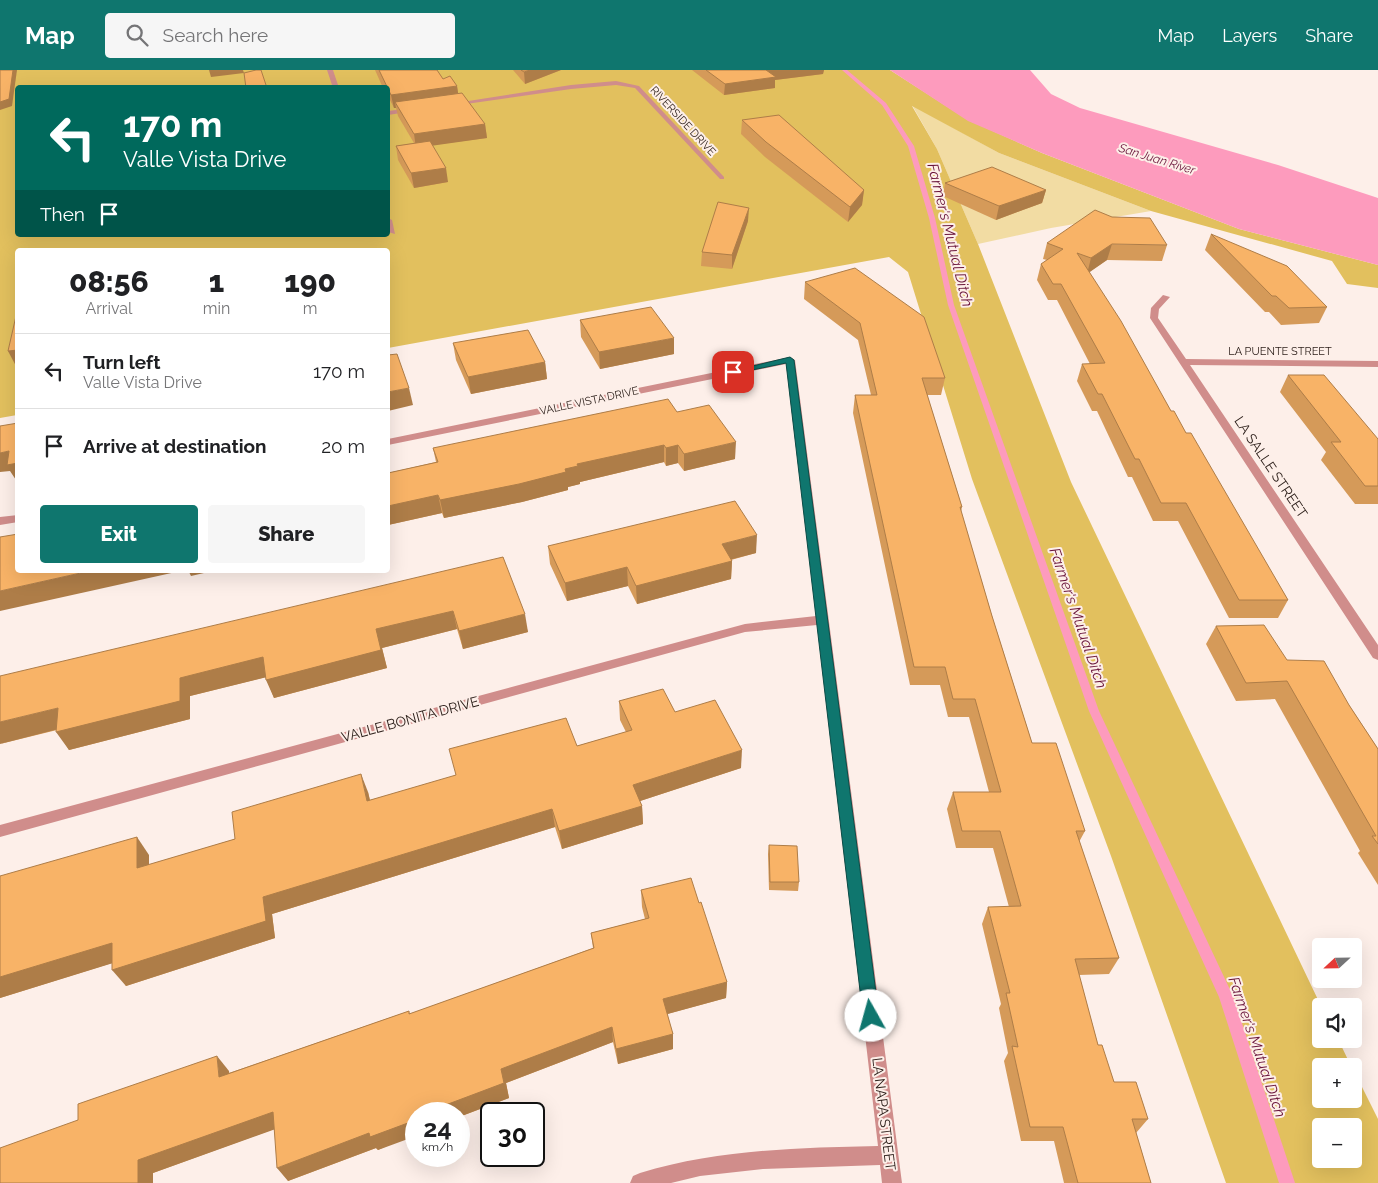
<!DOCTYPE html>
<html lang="en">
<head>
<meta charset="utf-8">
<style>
  :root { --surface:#fff; --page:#f6f6f6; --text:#202124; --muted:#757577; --line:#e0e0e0; --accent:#0f766e }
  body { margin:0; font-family:Raleway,sans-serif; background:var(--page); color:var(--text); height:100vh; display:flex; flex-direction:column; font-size:19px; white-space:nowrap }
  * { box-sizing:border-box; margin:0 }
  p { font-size:16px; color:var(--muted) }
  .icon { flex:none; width:28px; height:28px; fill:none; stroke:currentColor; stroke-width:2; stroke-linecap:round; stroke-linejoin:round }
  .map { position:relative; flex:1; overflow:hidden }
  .details { position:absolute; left:15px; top:178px; width:375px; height:325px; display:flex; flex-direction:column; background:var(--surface); border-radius:5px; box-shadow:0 5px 20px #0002 }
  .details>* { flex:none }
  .guide { position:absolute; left:15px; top:15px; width:375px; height:152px; border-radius:5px; box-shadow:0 5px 20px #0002; background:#00695c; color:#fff; overflow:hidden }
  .needle { width:32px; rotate:248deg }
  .controls { position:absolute; left:1312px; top:868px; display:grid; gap:10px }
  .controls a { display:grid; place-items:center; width:50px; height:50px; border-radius:5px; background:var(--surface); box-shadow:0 5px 20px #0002; font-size:25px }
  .speed { position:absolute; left:405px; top:1032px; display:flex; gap:10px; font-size:25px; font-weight:700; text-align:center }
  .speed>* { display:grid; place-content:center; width:65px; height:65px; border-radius:50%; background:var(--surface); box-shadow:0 5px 20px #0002; line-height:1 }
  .speed small { font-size:12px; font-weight:400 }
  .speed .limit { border:2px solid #111; border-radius:8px; background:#fff; color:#111 }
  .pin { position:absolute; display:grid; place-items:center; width:42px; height:42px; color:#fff; margin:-21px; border-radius:10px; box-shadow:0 2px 8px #0006 }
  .me { position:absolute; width:55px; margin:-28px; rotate:353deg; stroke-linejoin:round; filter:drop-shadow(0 0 4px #0008) }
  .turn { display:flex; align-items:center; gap:18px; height:105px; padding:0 25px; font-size:22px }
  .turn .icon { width:65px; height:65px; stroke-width:2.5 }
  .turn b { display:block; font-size:35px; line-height:42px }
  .then { display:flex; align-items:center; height:48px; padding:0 25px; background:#0003; gap:10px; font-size:19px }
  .eta { display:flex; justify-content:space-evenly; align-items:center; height:85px; text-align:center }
  .eta b { font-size:30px; font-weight:800; line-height:35px }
  .cta { display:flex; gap:10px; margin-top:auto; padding:10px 25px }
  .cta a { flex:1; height:58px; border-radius:5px; background:var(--accent); color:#fff; font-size:20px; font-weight:800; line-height:58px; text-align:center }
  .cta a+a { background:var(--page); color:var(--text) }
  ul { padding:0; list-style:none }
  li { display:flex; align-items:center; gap:15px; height:75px; padding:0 25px; border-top:1px solid var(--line) }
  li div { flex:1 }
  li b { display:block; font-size:19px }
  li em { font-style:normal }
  header { display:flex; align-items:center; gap:30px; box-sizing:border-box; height:70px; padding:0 25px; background:var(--accent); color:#fff }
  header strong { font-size:24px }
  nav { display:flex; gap:28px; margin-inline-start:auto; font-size:18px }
  .search { width:350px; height:45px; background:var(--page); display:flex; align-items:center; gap:12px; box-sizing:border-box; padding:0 18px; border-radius:5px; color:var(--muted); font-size:19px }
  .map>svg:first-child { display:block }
  .green { fill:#f2dca3 }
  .forest { fill:#e2c05e; fill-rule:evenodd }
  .water { fill:#fd9bbd }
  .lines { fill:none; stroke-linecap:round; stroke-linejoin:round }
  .stream { fill:#fd9bbd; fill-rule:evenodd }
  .street { fill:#d08d8b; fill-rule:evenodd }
  .wall { fill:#d59a59 }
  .shaded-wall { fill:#ae7d48 }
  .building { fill:#f8b367; stroke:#ae7d48 }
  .route { fill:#0f766e; stroke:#0a4d48 }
  .labels { text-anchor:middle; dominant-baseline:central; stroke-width:4; stroke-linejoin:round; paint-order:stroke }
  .far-street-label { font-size:11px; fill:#291c17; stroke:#fdefe9 }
  .far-water-label { font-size:12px; font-style:italic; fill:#6a153b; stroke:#fdefe9 }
  .street-label { font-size:14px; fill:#291c17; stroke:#fdefe9 }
  .water-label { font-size:15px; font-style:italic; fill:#6a153b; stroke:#fdefe9 }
</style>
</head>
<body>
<header>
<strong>Map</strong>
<div class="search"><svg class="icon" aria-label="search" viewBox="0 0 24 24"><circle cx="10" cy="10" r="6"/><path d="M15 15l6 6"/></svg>Search here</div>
<nav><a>Map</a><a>Layers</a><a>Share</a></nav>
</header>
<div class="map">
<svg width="1378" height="1113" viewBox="0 0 1378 1113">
  <rect width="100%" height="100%" fill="#fdefe9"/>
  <path class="green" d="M912,35L999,83L1151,141L1051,158L978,174L937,79Z"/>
  <path class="forest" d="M0,0H890L968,50L1042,83L1239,159L1378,195V218L1347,214L1332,191L1151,141L999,83L912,36L937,79L978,174L1071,412L1321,936V969H1338L1351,996H1321V1029H1354V1001L1378,1049V1113H1226L1111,786L972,409L908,202L889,187L388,278V180H18L17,345L0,348ZM18,18H388V165H18ZM1321,1056H1354V1089H1321Z"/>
  <path class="water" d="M890,0H1030L1051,24L1080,38L1278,95L1378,128V195L1239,159L1042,83L968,51Z"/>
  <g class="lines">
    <path class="stream" d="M842,0H847L886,33L914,76L935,148L954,235L1099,641L1233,926L1295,1113H1279L1219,927L1089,641L948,235L929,148L908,76L882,35Z"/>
    <g class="street">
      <path d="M327,0H333L339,18H333Z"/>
      <path d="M616,11L639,16L724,107V109H720L635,18L616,15L571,19L452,36L449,34L571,15Z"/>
      <path d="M412,38L414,41L388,45V41Z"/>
      <path d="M388,148L392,150L395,164L388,162Z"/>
      <path d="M1163,225L1170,227L1159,239L1158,248L1186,289L1378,291V297L1190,295L1378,575V590L1373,588L1150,248L1151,238Z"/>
      <path d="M790,287L795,290L902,1113H882L880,1095L763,1099L700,1106L671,1113H630L633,1106L640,1103C718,1079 797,1078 878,1076L817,555L745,562L0,767V755L745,554L816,546L786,294L388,375V369Z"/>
      <path d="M18,445V452L0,455V447Z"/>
    </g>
  </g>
  <g class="wall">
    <path d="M375,0H437L443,9L457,16L458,23L485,54L487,68L432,75L448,112L414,118L398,90L396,76L414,73L398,46L396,38H394L388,26V18H383Z"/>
    <path d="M513,0H561L525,14Z"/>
    <path d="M692,0H824L823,4L775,10V18L724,25Z"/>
    <path d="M742,50L864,120L862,135L848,152L765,87L741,64Z"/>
    <path d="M945,113L1046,120L1042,133L996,150L943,126Z"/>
    <path d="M748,151L732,199L701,196L702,182Z"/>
    <path d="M1211,164L1327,237L1319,253L1281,255L1269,242H1265L1205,180Z"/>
    <path d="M1047,173L1167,175L1162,191L1107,190L1089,202L1171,341L1186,363L1288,530L1278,548H1229L1178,451H1153L1132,407H1128L1097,341H1092L1077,311L1082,294H1090L1057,230H1048L1037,210L1041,194L1047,190L1043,189Z"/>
    <path d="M805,212L945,308L941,325H927L962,437L961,442L992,546L1032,673L1085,761L1079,772L1119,888L1109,904L1079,905L1098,975L1114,1012L1148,1049L1136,1063L1151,1113H1064L1054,1071H1021L1004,991L1008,983L999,938L1001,934L982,854L988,837H1009L993,778H956L947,739L953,722H989L969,647H948L940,615H910L853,343L855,325H871L858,270L804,229Z"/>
    <path d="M580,250L674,284L600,299L581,267Z"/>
    <path d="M453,273L545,292L547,309L471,324L456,290Z"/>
    <path d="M1288,305L1378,369V434H1355L1321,390L1326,382L1280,322Z"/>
    <path d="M677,342L735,389L684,401L678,393L666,396L664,392L580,412V414L568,417V420L522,432L444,448L442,443L388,455V403L436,392L433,378Z"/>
    <path d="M548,476L756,483L731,490L732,491L731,509L637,534L628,516L567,531L550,494Z"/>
    <path d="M503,487L528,562L463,579L457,559L382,578L387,598L274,628L266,607L190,626V649L69,680L57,660L0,674Z"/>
    <path d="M1216,556L1287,590L1349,635L1378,679V815L1358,783L1360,781L1275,629L1236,631L1206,574Z"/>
    <path d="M619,631L675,642L741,698L640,731L642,736L643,754L562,779L555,757L272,844L275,868L126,916L112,893L0,928V806L149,785V795L235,769L368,722L370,730L577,676L626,662L620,650Z"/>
    <path d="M769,775L799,812L798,821L769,820L768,784Z"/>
    <path d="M641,820L727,912L726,928L667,944L673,964V979L618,994L613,972L506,1013L509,1028L459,1047V1044L378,1080L376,1078L288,1111L274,1059L153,1103V1113H0L78,1050L229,1001V1003L409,941L410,944L593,878L591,863L645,849L642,837Z"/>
  </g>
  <g class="shaded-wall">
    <path d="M13,0H17L12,36L0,40V32Z"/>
    <path d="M209,0H243L244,3L211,7Z"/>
    <path d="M530,0H561L525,14L524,2Z"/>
    <path d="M766,0H824L823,4L775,10V18L724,25L725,14Z"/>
    <path d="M457,16L459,29L395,32L396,38H394L391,25Z"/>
    <path d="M485,54L487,68L416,78L414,64Z"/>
    <path d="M446,98L448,112L414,118L411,103Z"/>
    <path d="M864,120L862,135L848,152L850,137Z"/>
    <path d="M1046,120L1042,133L996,150L999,136Z"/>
    <path d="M749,138L748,151L732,199V185Z"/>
    <path d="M1112,174L1107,190L1087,204L1091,188Z"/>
    <path d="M674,268V284L600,299L599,282Z"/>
    <path d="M18,280V298H17L8,281Z"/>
    <path d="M545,292L547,309L471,324L468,307Z"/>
    <path d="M409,318L413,335L388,341V322Z"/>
    <path d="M736,372L735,389L684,401V384Z"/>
    <path d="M664,375V392L580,412V414L568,417V420L522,432L444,448L440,430L565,399L577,394Z"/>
    <path d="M678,375V393L666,396V378Z"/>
    <path d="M9,381L18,393V413L10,401L0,402V383Z"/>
    <path d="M438,425L442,443L388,455V436Z"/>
    <path d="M757,465L756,483L721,492L722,474Z"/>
    <path d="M732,491L731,509L637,534L636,516Z"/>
    <path d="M627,497L628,516L567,531L565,513Z"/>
    <path d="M94,500H185L0,541V521Z"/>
    <path d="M188,500H217L191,506Z"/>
    <path d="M453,541L457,559L382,578L387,598L274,628L266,610L376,559Z"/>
    <path d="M525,544L528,562L463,579L459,561Z"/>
    <path d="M263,587L271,606L190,626V649L69,680L56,662L180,608Z"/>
    <path d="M58,638L70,656L0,674V652Z"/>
    <path d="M742,680L741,698L634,733L633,715Z"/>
    <path d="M361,704L368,722L374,749L367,731Z"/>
    <path d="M642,736L643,754L562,779L559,761Z"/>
    <path d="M552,739L555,757L272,844L275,868L126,916L112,900L263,827Z"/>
    <path d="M137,767L149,785V815L137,798Z"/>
    <path d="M112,873L126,889L0,928V907Z"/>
    <path d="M727,912L726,928L664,945L663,929Z"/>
    <path d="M612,957L613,972L506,1013L509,1028L459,1047V1044H428L427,1042L501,999Z"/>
    <path d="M673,964V979L618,994L616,979Z"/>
    <path d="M217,986L229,1001L231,1022L219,1007Z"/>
    <path d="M273,1042L284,1056L153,1103V1113H138V1090Z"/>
    <path d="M416,1050V1066L378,1080L376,1078L288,1111L277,1098L369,1063Z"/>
  </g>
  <g class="building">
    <path d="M0,0H13L9,29L0,32Z"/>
    <path d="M256,0H261L267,18H246L244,3Z"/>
    <path d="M379,0H437L443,9L450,6L457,16L391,25Z"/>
    <path d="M521,0H530L524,2Z"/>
    <path d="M706,0H769H766L776,7L725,14Z"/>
    <path d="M462,23L485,54L414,64L395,32Z"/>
    <path d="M779,45L864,120L850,137L766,72L742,50Z"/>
    <path d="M430,71L446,98L411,103L396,76Z"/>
    <path d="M992,97L1046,120L999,136L945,113Z"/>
    <path d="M718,132L749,138L732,185L702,182Z"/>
    <path d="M1095,140L1112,147L1150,148L1167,175L1112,174L1091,188L1077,183L1121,251L1171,341H1174L1186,363H1191L1288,530H1239L1186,433H1161L1139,389H1135L1102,324H1098L1082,294L1105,293L1061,214H1053L1041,194L1063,179L1047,173Z"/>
    <path d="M1211,164L1287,196L1327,237L1289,238L1276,226H1272Z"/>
    <path d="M855,198L924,247L945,308H922L962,437H960L992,546L1032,673H1056L1085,761H1076L1119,888L1075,889L1098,975H1102L1114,1012H1136L1148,1049H1132L1151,1113H1078L1063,1057H1030L1012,976L1018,977L1006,923H1010L988,837L1021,836L1000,761H962L953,722H1001L975,629H953L945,597H914L855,325H877L860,253L805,212Z"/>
    <path d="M651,237L674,268L599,282L580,250Z"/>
    <path d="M16,246H18V280L8,281Z"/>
    <path d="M528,260L545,292L468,307L453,273Z"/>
    <path d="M397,284L409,318L388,322V285Z"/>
    <path d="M1288,305H1324L1378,369V416H1365L1331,372H1341Z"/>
    <path d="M668,329L677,342L709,335L736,372L684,384L678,375L666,378L664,375L577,394L578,396L565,399L566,402L519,414L440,430L438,425L388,436V403L438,392L433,378Z"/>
    <path d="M18,353V393L7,395L9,381L0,383V356Z"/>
    <path d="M735,431L757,465L722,474L732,491L636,516L627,497L565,513L548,476Z"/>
    <path d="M18,464V500H94L0,521V467Z"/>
    <path d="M503,487L525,544L459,561L453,541L376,559L381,580L266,610L263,587L180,608V631L56,662L58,638L0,652V606Z"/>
    <path d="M1264,555L1287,590L1324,591L1349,635L1378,679V774L1372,766H1376L1287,611L1246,613L1216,556Z"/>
    <path d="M663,619L675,642L715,630L742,680L633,715L642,736L559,761L552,739L263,827L266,851L112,900V873L0,907V806L137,767V798L235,769L232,742L361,704L367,731L456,705L449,679L566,648L577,676L632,660L619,631Z"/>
    <path d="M769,775L797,776L799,812H770Z"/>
    <path d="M691,808L699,833L701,832L727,912L663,929L673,964L616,979L612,957L501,999L504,1013L427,1042L428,1044H416V1050L370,1067L369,1063L277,1098L273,1042L138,1090V1113H0V1078L78,1050V1034L217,986L219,1007L409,941V944L594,878L591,863L649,848L641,820Z"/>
  </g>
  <path class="route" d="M790,287L794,290L879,946L877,951L871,954L866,951L863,946L786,293L733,304L728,302Z"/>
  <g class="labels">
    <g class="far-street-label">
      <text transform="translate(683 51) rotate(47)">RIVERSIDE DRIVE</text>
      <text x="1280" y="281">LA PUENTE STREET</text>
      <text transform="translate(589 331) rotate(-12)">VALLE VISTA DRIVE</text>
    </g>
    <g class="far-water-label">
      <text transform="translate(1157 89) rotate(17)">San Juan River</text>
    </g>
    <g class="street-label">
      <text transform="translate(1271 397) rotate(56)">LA SALLE STREET</text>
      <text transform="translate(410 649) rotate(-15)">VALLE BONITA DRIVE</text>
      <text transform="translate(884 1044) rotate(83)">LA NAPA STREET</text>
    </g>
    <g class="water-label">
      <text transform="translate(950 165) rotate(76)">Farmer's Mutual Ditch</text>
      <text transform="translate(1078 548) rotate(71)">Farmer's Mutual Ditch</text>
      <text transform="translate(1257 977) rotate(71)">Farmer's Mutual Ditch</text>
    </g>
  </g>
</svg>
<div class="controls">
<a><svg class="needle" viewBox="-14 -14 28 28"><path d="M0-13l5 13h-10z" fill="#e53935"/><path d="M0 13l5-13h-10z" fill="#757577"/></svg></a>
<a><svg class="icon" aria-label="sound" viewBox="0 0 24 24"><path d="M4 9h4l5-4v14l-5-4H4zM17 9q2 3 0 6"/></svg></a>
<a>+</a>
<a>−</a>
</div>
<div class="speed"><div>24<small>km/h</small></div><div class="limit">30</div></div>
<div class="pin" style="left:733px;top:302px;background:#d93025"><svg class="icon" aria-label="arrive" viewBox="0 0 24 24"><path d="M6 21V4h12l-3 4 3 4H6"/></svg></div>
<svg class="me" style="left:871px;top:946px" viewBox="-20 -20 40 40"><circle r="19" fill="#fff"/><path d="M0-13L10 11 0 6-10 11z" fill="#0f766e"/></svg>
<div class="guide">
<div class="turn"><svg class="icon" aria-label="left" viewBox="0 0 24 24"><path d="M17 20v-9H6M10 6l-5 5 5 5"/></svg><div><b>170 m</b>Valle Vista Drive</div></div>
<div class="then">Then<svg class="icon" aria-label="arrive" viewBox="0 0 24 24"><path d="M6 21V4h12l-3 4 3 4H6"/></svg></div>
</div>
<section class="details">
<div class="eta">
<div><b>08:56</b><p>Arrival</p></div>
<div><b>1</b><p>min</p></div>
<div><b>190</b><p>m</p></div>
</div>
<ul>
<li><svg class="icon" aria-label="left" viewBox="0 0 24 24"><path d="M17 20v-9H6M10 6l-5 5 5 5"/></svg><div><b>Turn left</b><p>Valle Vista Drive</p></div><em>170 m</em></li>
<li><svg class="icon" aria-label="arrive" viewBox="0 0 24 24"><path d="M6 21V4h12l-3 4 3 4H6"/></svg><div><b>Arrive at destination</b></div><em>20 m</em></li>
</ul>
<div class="cta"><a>Exit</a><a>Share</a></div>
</section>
</div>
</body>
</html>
